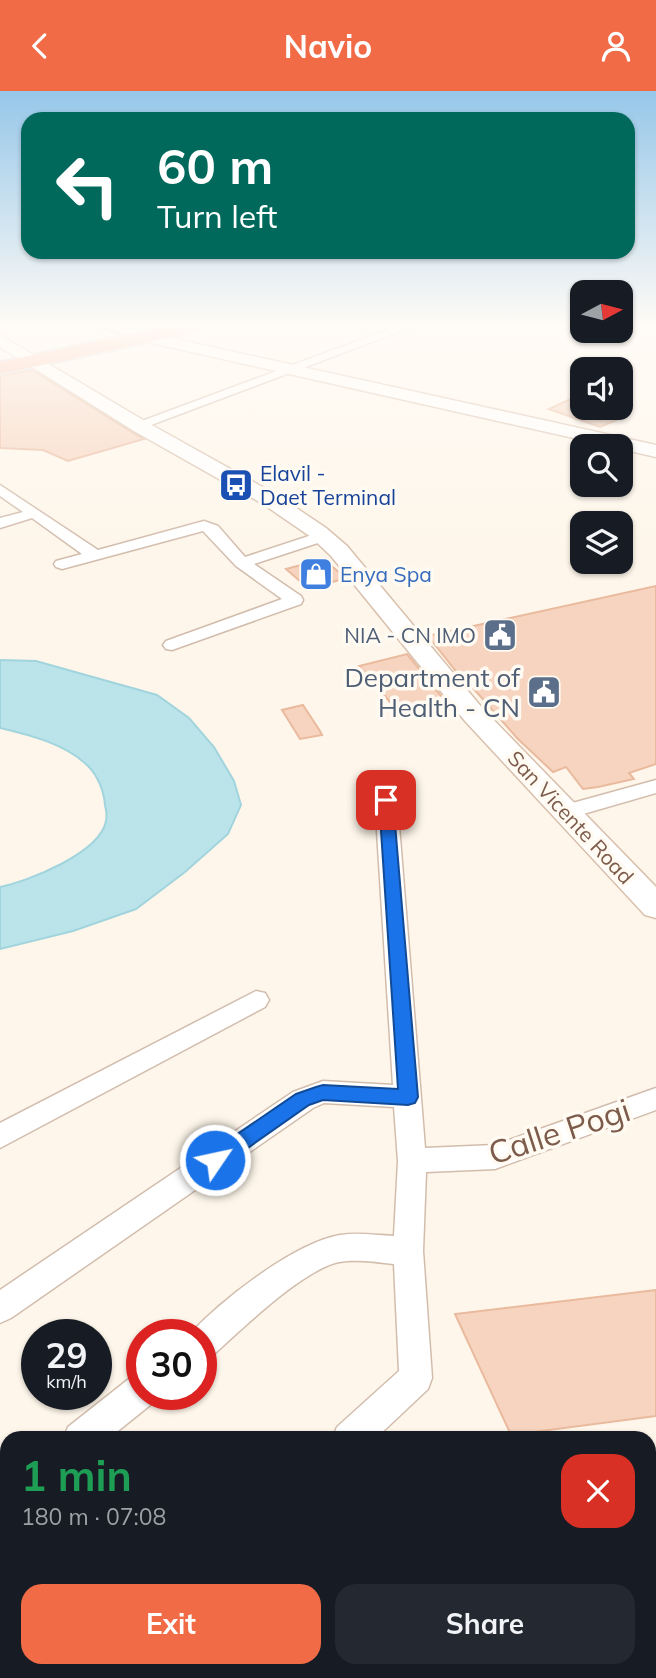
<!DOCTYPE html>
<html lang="en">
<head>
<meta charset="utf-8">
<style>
  :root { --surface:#171b24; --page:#242831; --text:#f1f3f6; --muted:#9ea1a6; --accent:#f16b46 }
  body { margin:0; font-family:Mulish,sans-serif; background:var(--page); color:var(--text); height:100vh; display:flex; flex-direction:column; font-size:26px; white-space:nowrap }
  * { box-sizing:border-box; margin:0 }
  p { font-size:23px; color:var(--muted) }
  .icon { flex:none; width:38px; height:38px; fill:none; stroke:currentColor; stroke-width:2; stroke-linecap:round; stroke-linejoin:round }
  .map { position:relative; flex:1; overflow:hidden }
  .panel { position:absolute; left:0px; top:1340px; width:656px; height:247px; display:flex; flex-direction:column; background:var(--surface); border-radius:21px 21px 0 0; box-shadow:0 2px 5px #0004 }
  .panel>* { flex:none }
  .banner { position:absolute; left:21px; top:21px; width:614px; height:147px; border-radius:21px; box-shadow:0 2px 5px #0004; background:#00695c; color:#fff; overflow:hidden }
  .needle { width:46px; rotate:83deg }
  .buttons { position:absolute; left:570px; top:189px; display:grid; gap:14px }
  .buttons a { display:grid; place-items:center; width:63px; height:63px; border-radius:14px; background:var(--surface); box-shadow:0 2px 5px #0004; font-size:35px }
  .speed { position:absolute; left:21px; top:1228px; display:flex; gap:14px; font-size:35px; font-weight:700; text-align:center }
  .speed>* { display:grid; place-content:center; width:91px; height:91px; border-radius:50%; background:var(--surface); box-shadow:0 2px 5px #0004; line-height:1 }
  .speed small { font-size:18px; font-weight:400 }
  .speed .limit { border:10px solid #d22; background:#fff; color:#111 }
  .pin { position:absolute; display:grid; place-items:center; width:60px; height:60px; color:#fff; margin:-30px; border-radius:14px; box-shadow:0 4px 10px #0006 }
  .me { position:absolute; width:77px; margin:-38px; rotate:56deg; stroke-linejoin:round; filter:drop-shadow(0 0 5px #0008) }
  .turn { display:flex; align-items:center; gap:24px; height:147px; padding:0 21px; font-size:32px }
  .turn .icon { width:91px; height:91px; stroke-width:2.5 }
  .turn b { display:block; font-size:49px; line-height:60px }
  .round { display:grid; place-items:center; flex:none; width:74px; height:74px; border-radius:21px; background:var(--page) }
  .summary { display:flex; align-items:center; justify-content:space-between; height:119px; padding:0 21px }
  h1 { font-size:42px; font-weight:700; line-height:52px; color:#1e9e55 }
  .cta { display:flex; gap:14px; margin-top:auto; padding:14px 21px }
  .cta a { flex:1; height:80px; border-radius:21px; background:var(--accent); color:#fff; font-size:28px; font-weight:700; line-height:80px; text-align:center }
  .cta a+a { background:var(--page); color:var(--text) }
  header { display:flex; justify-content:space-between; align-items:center; height:91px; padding:0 21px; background:var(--accent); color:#fff; font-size:32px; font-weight:700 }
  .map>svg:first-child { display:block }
  .water { fill:#bbe4ea; stroke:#a1d4dd; stroke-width:2 }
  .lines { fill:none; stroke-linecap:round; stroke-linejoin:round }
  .stream { stroke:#a1d4dd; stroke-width:3.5 }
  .building { fill:#f6d4bf; stroke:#eaba9e; stroke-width:2 }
  .street-casing { stroke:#d2bdad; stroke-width:3 }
  .secondary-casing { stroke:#d8c0ad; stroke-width:3 }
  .highway-casing { stroke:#ddd4d0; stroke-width:4 }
  .street { fill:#fff; fill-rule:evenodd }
  .secondary { fill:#fff; fill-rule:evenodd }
  .highway { fill:#fcb59c; fill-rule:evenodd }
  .route { fill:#1a73e8; stroke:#114b97; stroke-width:2 }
  .labels { text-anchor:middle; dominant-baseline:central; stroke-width:7; stroke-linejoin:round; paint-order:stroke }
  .far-transit-label { font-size:21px; fill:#164399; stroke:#fffaf2; text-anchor:start }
  .far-shop-label { font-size:21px; fill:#366cbe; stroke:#fffaf2; text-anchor:start }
  .far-service-label { font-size:21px; fill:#4e5e75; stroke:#fffaf2; text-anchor:end }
  .far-street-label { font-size:21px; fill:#7c5b4a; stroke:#fffaf2 }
  .service-label { font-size:26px; fill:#4e5e75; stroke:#fffaf2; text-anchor:end }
  .near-street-label { font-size:32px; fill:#7c5b4a; stroke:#fffaf2 }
</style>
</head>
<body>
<header><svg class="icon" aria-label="back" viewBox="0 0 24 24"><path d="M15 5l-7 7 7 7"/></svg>Navio<svg class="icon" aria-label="person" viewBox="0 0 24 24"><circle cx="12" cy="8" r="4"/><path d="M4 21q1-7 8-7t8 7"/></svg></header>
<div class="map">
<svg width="656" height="1587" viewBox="0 0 656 1587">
  <rect width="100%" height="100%" fill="#fef6ea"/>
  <path class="water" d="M0,569L36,570L157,604L189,627L214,656L234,690L241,714L228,743L185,781L136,818L73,840L0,858V796C29,790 100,762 106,730C107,725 106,718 105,714C104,700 98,685 88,675C66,653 30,644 0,637Z"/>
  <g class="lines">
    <path class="stream" d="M100,236L123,244"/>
  </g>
  <g class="building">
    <path d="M32,279L133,342L144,348L68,370L43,359L0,357V285Z"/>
    <path d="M583,302V317H602L626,325L600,336L549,318Z"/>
    <path d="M323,468L346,487L309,498L286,478Z"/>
    <path d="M656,495V673L629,682L634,688L598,696L583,698L566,676L553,681L518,648L473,597L470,598L428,545Z"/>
    <path d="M407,563L442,606L396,618L359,575Z"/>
    <path d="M303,614L320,640L322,644L300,648L282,619Z"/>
    <path d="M656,1199V1325L511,1344L455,1223Z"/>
  </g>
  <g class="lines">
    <g class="street-casing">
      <g id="street">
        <path d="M106,236H125L150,246L144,249Z"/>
        <path d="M395,236H412L143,337H133L131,334Z"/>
        <path d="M0,394L98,459L204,430L218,435L245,466L324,440L332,445L330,448L254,473L301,505L303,509L301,513L172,559L166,558L163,554L166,550L282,508L236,475L203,440L62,478L56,476L54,473L56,470L82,463L32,427L0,437V427L23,421L0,405Z"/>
        <path d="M656,689V702L566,728L558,726L555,721L558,716Z"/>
        <path d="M386,702L393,704L397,709L425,1057L495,1054L656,997V1019L495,1078L426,1081L423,1160L432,1287L428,1298L375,1348H332L337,1336L399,1280L394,1173C376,1171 357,1168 339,1171C302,1179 241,1239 212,1265L201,1269V1244H189C220,1210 294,1152 340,1144C358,1141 376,1144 394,1145L398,1070L394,1016L324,1012L313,1017L11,1227L0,1232V1199L293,1001L323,990L393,994L375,709L379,704Z"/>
        <path d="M256,900L265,902L269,909L265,916L0,1057V1032Z"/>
        <path d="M142,1283V1304H157L154,1311L108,1348H63L68,1336L130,1287Z"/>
        <path d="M7,1387V1426L0,1429V1390Z"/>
        <path d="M65,1580H108L106,1587H63Z"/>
      </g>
    </g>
    <g class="secondary-casing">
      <g id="secondary">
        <path d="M144,241L656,354V366L621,358V355H609L138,249L136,246L138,243Z"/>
        <path d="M0,244L148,332L277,404L326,437L347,455L483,618L656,796V827L645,824L465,630L331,465L311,446L263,413L134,340L0,256Z"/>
      </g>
    </g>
    <g class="highway-casing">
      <path id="highway" d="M162,236H200L191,242L0,283V271Z"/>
    </g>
    <use href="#street" class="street"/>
    <use href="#secondary" class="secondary"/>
    <use href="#highway" class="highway"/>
  </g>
  <linearGradient id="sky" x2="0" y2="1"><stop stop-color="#96c7e9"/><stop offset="0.51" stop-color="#fffbf6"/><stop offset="1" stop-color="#fffbf6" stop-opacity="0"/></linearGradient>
  <rect width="656" height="459" fill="url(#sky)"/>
  <path class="route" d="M386,705L393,709L418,1006L415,1012L408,1014L323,1009L309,1014L222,1075L215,1078L208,1075L205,1069L208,1063L296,1003L316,996L323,994L398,998L379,709Z"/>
  <defs>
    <g id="bus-square" transform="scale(1.75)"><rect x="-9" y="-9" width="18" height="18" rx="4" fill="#1a4fb4" stroke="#fffaf2"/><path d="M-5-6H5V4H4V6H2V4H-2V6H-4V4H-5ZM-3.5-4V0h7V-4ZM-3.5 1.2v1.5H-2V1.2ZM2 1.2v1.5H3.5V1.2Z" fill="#fff"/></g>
    <g id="shop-square" transform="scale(1.75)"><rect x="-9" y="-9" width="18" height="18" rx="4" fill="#3f7fe0" stroke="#fffaf2"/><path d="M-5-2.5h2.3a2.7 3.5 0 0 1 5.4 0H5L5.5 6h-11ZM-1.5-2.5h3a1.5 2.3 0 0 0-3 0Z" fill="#fff"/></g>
    <g id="civic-square" transform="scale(1.75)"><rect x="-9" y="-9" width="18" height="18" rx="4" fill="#5c6f8a" stroke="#fffaf2"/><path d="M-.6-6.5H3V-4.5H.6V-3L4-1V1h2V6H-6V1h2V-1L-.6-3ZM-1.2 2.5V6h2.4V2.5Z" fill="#fff"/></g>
  </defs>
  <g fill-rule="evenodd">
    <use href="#bus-square" x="236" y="394"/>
    <use href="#shop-square" x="316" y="483"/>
    <use href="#civic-square" x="500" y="544"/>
    <use href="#civic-square" x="544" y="601"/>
  </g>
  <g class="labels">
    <g class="far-transit-label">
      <text x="260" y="382">Elavil -<tspan x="260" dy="24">Daet Terminal</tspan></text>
    </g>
    <g class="far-shop-label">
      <text x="340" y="483">Enya Spa</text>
    </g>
    <g class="far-service-label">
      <text x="476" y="544">NIA - CN IMO</text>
    </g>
    <g class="far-street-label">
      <text transform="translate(571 726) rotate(47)">San Vicente Road</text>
    </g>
    <g class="service-label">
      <text x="520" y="586">Department of<tspan x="520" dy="30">Health - CN</tspan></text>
    </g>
    <g class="near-street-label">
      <text transform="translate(559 1040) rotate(-18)">Calle Pogi</text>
    </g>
  </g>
</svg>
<div class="buttons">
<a><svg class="needle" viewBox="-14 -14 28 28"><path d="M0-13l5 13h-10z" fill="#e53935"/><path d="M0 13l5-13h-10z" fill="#9ea1a6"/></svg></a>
<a><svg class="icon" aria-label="sound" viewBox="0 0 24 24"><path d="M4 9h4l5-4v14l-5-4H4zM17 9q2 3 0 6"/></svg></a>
<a><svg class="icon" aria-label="search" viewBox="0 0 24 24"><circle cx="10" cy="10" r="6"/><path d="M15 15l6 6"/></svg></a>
<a><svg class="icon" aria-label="layers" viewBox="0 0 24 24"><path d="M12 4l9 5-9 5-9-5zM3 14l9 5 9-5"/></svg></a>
</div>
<div class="speed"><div>29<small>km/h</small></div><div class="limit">30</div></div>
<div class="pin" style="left:386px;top:709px;background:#d93025"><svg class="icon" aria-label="arrive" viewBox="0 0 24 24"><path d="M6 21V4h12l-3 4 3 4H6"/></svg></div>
<svg class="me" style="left:215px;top:1069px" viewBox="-20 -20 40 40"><circle r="17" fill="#1a73e8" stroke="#fff" stroke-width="3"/><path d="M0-11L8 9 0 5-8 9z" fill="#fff"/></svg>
<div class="banner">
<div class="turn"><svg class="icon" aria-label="left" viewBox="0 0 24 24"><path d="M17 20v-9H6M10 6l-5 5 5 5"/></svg><div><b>60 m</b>Turn left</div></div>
</div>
<section class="panel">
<div class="summary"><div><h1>1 min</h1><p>180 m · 07:08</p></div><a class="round" style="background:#d93025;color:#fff"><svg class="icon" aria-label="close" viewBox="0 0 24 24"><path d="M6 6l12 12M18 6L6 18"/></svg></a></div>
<div class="cta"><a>Exit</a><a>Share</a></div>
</section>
</div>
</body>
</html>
